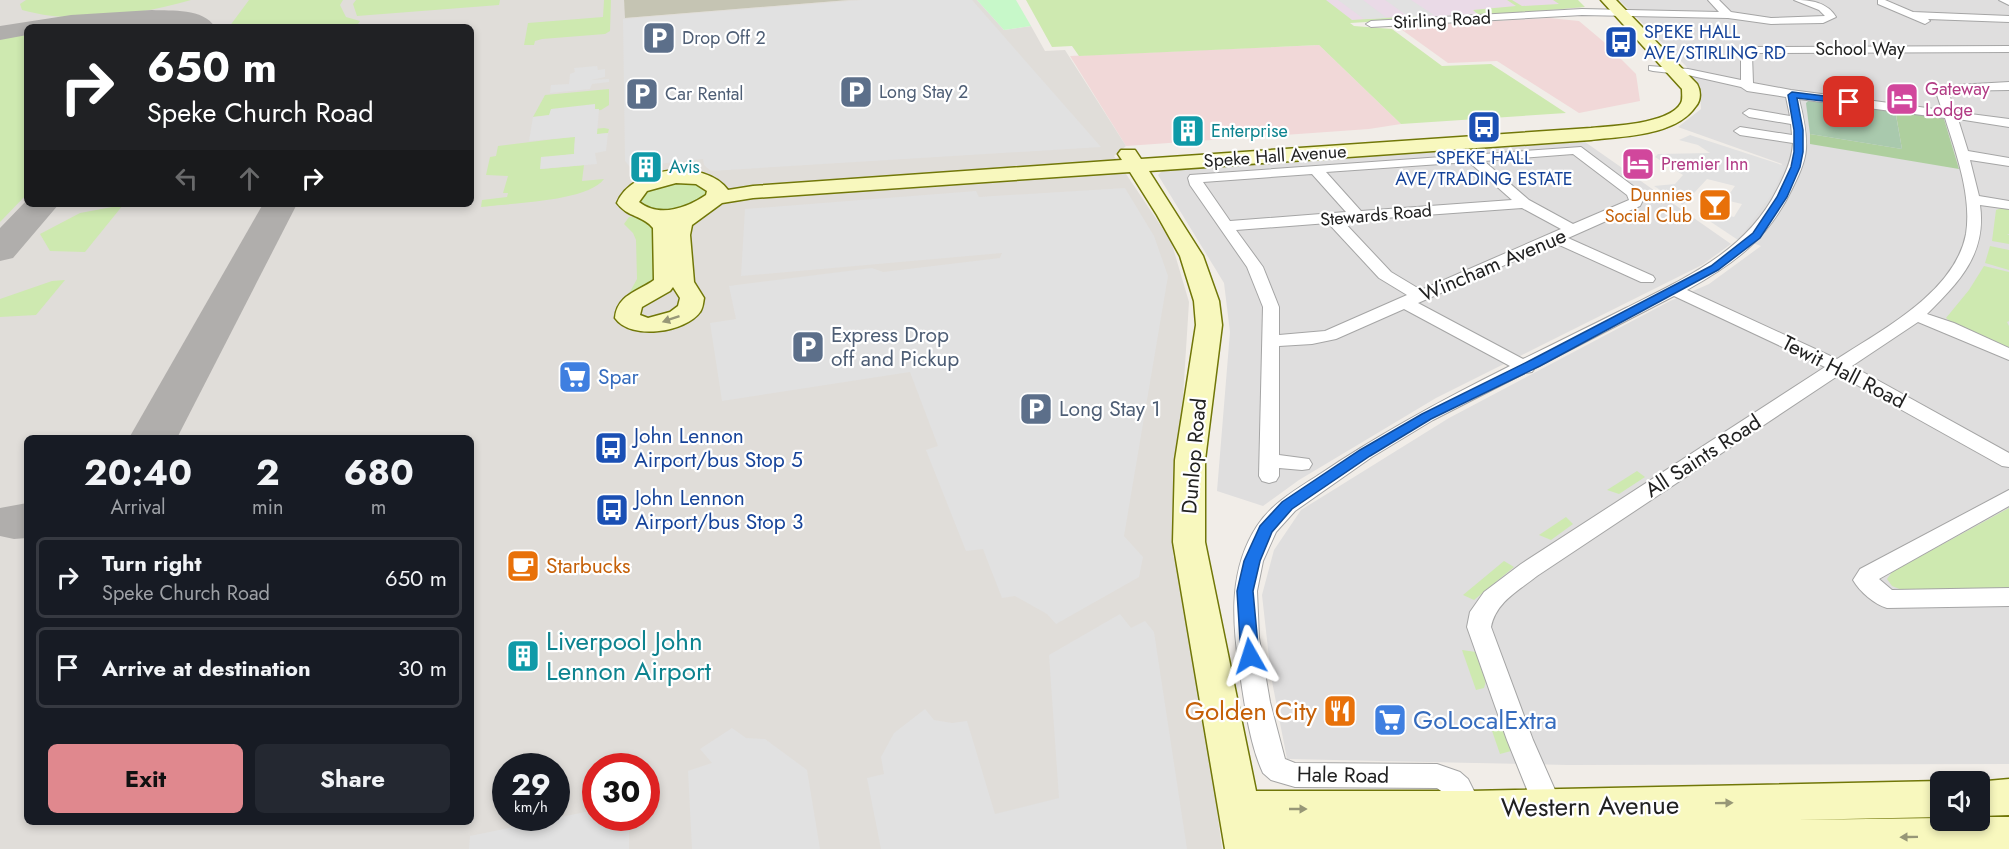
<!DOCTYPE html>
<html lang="en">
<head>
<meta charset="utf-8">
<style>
  :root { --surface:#171b24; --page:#242831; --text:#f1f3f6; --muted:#9ea1a6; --line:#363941; --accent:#e0888e }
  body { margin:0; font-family:Jost,sans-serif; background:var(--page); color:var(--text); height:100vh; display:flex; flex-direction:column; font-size:22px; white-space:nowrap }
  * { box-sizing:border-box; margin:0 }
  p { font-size:20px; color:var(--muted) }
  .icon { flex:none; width:33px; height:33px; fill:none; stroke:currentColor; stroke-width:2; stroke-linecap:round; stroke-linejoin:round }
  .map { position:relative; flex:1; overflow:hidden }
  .details { position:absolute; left:24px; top:435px; width:450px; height:390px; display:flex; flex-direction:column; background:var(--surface); border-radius:9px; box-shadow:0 3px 9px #0003 }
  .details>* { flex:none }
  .top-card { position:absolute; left:24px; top:24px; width:450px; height:183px; border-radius:9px; box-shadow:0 3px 9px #0003; background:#202124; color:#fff; overflow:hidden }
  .controls { position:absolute; left:1930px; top:771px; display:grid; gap:12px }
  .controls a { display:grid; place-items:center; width:60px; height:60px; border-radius:9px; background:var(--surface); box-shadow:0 3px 9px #0003; font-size:30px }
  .speed { position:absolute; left:492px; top:753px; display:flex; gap:12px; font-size:30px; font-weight:700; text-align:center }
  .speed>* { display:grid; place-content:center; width:78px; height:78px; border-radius:50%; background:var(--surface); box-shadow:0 3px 9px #0003; line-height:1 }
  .speed small { font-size:15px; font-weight:400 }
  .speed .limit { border:9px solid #d22; background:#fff; color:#111 }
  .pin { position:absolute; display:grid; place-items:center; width:51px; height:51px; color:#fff; margin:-26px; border-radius:12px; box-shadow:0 3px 9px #0006 }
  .me { position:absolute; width:66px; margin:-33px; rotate:354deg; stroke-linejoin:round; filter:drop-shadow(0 0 4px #0008) }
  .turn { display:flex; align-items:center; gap:21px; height:126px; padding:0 24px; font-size:27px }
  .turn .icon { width:78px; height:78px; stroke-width:2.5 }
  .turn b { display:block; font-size:42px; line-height:51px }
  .lanes { display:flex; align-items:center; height:57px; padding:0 24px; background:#0003; justify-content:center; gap:30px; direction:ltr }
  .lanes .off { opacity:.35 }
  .eta { display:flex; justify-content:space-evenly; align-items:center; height:102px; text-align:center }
  .eta b { font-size:36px; font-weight:700; line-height:42px }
  .action { display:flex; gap:12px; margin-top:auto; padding:12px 24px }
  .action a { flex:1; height:69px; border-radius:9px; background:var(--accent); color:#111; font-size:24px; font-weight:700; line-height:69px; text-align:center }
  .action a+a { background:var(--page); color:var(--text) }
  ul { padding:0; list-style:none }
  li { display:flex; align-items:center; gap:18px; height:81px; margin:0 12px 9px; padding:0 12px; border:3px solid var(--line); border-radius:9px }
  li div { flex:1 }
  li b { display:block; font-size:22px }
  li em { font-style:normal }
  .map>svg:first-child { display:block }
  .residential { fill:#dfdede }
  .commercial { fill:#f1d8d8 }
  .industrial { fill:#eadae7 }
  .airport { fill:#e0ddd9; fill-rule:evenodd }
  .construction { fill:#c5c4b3 }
  .grass { fill:#cee9b0 }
  .forest { fill:#aecf9e }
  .cemetery { fill:#a9c9ad }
  .park { fill:#c7f8c9 }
  .parking { fill:#e1e1e1 }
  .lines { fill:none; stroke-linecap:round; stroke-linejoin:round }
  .taxiway { fill:#b0aeac; fill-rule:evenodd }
  .street-casing { stroke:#a5a5a5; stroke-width:2 }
  .secondary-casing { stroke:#717708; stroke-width:3 }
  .street { fill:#fff; fill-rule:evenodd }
  .secondary { fill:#f8f8be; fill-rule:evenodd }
  .oneway { fill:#979777 }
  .route { fill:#1a73e8; stroke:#114b97; stroke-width:1.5 }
  .labels { text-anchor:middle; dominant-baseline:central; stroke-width:4.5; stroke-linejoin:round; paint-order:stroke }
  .far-street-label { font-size:18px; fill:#212121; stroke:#fff }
  .far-transit-label { font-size:18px; fill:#164399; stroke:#fff; text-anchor:start }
  .far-service-label { font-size:18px; fill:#4e5e75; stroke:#fff; text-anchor:start }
  .far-hotel-label { font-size:18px; fill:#b23c85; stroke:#fff; text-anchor:start }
  .far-culture-label { font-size:18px; fill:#0d838f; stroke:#fff; text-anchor:start }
  .far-food-label { font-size:18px; fill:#c56008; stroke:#fff; text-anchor:end }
  .street-label { font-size:21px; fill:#212121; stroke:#fff }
  .service-label { font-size:21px; fill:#4e5e75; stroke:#fff; text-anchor:start }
  .shop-label { font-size:21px; fill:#366cbe; stroke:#fff; text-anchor:start }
  .transit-label { font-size:21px; fill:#164399; stroke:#fff; text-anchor:start }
  .food-label { font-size:21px; fill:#c56008; stroke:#fff; text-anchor:start }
  .near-culture-label { font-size:26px; fill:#0d838f; stroke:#fff; text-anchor:start }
  .near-food-label { font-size:26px; fill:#c56008; stroke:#fff; text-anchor:end }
  .near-shop-label { font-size:26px; fill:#366cbe; stroke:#fff; text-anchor:start }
  .near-street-label { font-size:26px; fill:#212121; stroke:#fff }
</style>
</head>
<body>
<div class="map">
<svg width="2009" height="849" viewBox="0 0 2009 849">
  <rect width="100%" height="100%" fill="#f1ede8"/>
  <g class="residential">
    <path d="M1619,0H2009V764L1568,765L1287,759L1271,676L1262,595L1274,550L1301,510L1449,418L1670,301L1709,284L1761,246L1736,237L1782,164L1678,127L1701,109L1700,89L1686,66Z"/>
    <path d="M1585,142L1731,244L1702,265L1436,398L1299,480L1263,506L1217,491L1230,332L1224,283L1158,175L1163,170Z"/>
  </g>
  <g class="commercial">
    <path d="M1549,18L1579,21L1604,42L1636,74L1640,101L1579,113L1497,61L1448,63L1398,27Z"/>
    <path d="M1319,45L1401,124L1369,129L1126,146L1070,56Z"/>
  </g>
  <path class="industrial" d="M1319,0H1573L1581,8L1347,21Z"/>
  <path class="airport" d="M0,0H624L626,18L849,0H977L1004,30L1031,26L1045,51L1065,50L1126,146L1114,156L1171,241L1189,302L1173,555L1190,603L1222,849H0ZM27,27H471V204H27ZM27,438H471V822H27ZM506,766H556V818H506ZM596,766H646V818H596Z"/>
  <path class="construction" d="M624,0H849L625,18Z"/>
  <g class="grass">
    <path d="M26,0H191C139,15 75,25 22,10L20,4Z"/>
    <path d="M249,0H343L340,5L346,17L360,21L356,27H229Z"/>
    <path d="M356,0H500L499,5L357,16L353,4Z"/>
    <path d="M604,0H611L610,31L605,34L542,39L535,41L534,45H524L528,23L603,17Z"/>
    <path d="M1026,0H1326L1352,20L1416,16V19L1350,23L1354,26L1392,29L1442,66L1491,64L1566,113L1401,124L1319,45L1079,56L1072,46L1052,47Z"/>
    <path d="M1507,0H1512L1522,6L1559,4L1553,0H1578L1585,7L1480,16L1473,10L1516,6Z"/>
    <path d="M27,34V194L0,222V39Z"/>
    <path d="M609,89V105L601,110L533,117L545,95Z"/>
    <path d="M604,128L609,129L608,133L575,137L574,154L541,158V169L584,165L582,181L604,179C587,202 509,203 481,207L482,200L507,197L508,193H503L508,176L486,175L490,157L496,156L498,146L587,135L593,129Z"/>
    <path d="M674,182L694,183L706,189L707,193L705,198C688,205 655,222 641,200L647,191Z"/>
    <path d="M123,205L85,252L50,251L40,234L80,213Z"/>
    <path d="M2002,208L2009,209V234L2007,235H2009V244L1992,241L1996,210Z"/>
    <path d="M629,217H640L655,225V281L626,299L637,279L636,240L633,233L624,224Z"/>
    <path d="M1990,246L2009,250V270L1985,263Z"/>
    <path d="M1984,266L2009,272V321L2007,322L2009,326V350L1955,325L1946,318L1969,290Z"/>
    <path d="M65,280L36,315L0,317V299L52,281Z"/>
    <path d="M1637,471L1645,477L1619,494L1607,490Z"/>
    <path d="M2009,508V591L1902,590L1892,586L1887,579L1892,572Z"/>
    <path d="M1566,517L1573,524L1551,540L1539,535Z"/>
    <path d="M1504,561L1514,567L1474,600L1463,595Z"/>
    <path d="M1462,650L1476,652L1486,681L1484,688L1476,690Z"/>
    <path d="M1490,725L1504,729L1511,751L1500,754Z"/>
  </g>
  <path class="forest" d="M1895,109L1944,119L1959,169L1810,144V134L1902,149Z"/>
  <path class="cemetery" d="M1808,101L1895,110L1902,149L1810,134L1806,103Z"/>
  <path class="park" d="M977,0H1016L1031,26L1004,30Z"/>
  <g class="parking">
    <path d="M863,0H972L1101,147L711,171L704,165L703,159L630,167L625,161L623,19Z"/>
    <path d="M1338,0H1363L1387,18L1364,19Z"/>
    <path d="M1385,0H1411L1434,15L1409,17Z"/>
    <path d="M597,66L598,70L605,69V77L591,80L609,79V82L592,84L590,89L550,93L551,85L569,84L570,74L575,72L574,68Z"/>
    <path d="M595,104V109H599L597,134L608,133L606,151L595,153L597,164L540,169L541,157L574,154L575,137L529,141L533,117L549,115L551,109Z"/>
    <path d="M1690,135L1785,166L1772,194L1738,240L1705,218L1709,211L1734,217L1742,204L1725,200L1735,186L1707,179L1683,205L1654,186L1675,184L1683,175L1655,157L1658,154L1710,153L1698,145L1679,140Z"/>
    <path d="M1125,188L1154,236L1168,276L1124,536L1143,557L1139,577L1056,624L1047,614L1015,596L1002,598L983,549L966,551L926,450L938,446L910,372L722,401L710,323L736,319L729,286L872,268L883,272L1000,258L1002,253L741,276L745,209L976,191L979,197Z"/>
    <path d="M1120,614L1131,628L1145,621L1154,632L1187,849H881L867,778L884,774L881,757L894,733L925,709L934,720L952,723L967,721L995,814L1059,798L1049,655Z"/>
    <path d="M732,728L746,738L765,739L807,770L820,849H692L688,771L712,763L700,749Z"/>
    <path d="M595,810L596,818H629V849H469L470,836Z"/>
  </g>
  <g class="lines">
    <g class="taxiway">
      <path d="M152,10C172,11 203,8 215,27L152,24L27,27V35L0,40V26L71,15Z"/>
      <path d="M27,200V204H59L13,258L0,261V228Z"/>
      <path d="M263,204H297L177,438H129Z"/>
      <path d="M27,503V538L14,539L0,536V508Z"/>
    </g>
    <g class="street-casing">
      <g id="street">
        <path d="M1708,0H1719L1731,12L1771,18L1825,16L1819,10L1794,0C1811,0 1827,2 1836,17L1823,23L1771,24L1728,18L1582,15L1371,27L1366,24L1371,21L1582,9L1719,12Z"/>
        <path d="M1878,0H1885L1913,12L2009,16V22L1928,19L1930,21L1925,24L1878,4Z"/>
        <path d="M1999,0H2009V5Z"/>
        <path d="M2009,46V52L1755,53L1752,55L1753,83L1791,90L1942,110L1936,92L1939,86L2009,82V90L1948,91L1955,112L2009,119V127L1958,119L1968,151L2009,158V166L1970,160L1979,196L2009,201V209L1980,205C1987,254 1959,282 1927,314L1954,323L2009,348V360L1918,322L1852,366L2009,453V467L2002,466L1839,375L1537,576C1518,591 1496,602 1491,627L1533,740L1581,849H1551L1507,740L1467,627L1470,612L1484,592L1521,564L1825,367L1674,296L1535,368L1532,372L1525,373L1433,420L1372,457L1295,511L1276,532L1263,561L1257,591L1259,638L1270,702L1285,759L1295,763L1437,764L1460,772L1468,779L1483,809L1479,818L1469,821L1459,818L1448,796L1437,788L1295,787L1271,780L1263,773C1249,743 1244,700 1239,667C1232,619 1229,569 1257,526C1272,503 1297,489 1320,474C1381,433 1444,399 1510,366L1404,309L1336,339L1312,344L1279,346V455L1309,459L1312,464L1309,469L1302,470L1279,468V476L1276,481L1269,483L1262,481L1259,476L1263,307L1247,267L1190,185L1188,178L1190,175L1581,147L1637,189L1644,198L1640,206L1568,238L1653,276L1655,279L1653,282H1641L1555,243L1418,303L1523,359C1558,342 1592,325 1626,308C1685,278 1746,252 1777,190C1785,175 1792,160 1793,143L1740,135L1734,131L1740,127L1792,135L1791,124L1749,117L1743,113L1749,109L1790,116L1786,97L1747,91L1741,87L1688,75L1653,71L1649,70V66L1688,69L1741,80V54L1753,47ZM1799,99L1945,118C1956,153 1972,196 1966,234C1955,292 1882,330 1837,359L1687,290C1735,263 1768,239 1792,189C1798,177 1805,163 1806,149C1807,132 1803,115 1799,99ZM1573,154L1627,195L1629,200L1573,224L1529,200L1484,161ZM1469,162L1512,200L1361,211L1326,172ZM1312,174L1346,212L1230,221L1203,182ZM1522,208L1561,229L1421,290L1391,272L1343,221ZM1328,223L1379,278L1407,295L1325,331L1279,335V307L1263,267L1236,230Z"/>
        <path d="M2009,490V506L1879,579L1892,590L2009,588V606L1887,608C1874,604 1860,592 1853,580L1860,569Z"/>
      </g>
    </g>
    <g class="secondary-casing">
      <g id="secondary">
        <path d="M1601,0H1616L1697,84C1701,91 1701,100 1696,106C1676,136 1624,136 1591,140L1149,171L1203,256L1219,301L1222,325L1205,460V542L1256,791H1469L1941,781V817L1795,820L1941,818V820H1980V817H2009V849H1225L1173,542L1175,460L1196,325L1194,301L1180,256L1157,215L1130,172L753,198L722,203L692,225L690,235L694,282L704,298C703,303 703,308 700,312C686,332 631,341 615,318C617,295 637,292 654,280L653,228C644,216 627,217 617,203C632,166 705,158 728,190L753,186L1122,160L1118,154L1121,150H1135L1141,159L1591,128C1612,126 1670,124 1681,103C1683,99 1682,94 1682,89ZM676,183L696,184L707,191L706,195C687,208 659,218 639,202L647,191ZM673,287L680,298L678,306L670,312L648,318L640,315L642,307L670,291Z"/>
        <path d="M2009,779V815L1980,816V782H1976Z"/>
      </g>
    </g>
    <use href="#street" class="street"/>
    <use href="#secondary" class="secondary"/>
  </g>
  <defs><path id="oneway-solid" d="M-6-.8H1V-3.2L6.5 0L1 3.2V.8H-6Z" transform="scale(1.5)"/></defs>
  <g class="oneway">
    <use href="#oneway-solid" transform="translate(671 319) rotate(161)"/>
    <use href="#oneway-solid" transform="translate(1724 803) rotate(-1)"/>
    <use href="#oneway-solid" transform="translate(1298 809)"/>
    <use href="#oneway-solid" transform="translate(1909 837) rotate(179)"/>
  </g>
  <path class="route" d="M1792,92L1849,99L1853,102L1849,104L1797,98L1803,130V152L1800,167L1787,197L1760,238L1718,270L1540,366L1431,419L1370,456L1292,509L1272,532L1260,561L1253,591L1259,656L1256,661L1250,662L1244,661L1241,656L1237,591L1244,561L1260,526L1282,502L1360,450L1422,414L1531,360L1711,266L1753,233L1777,197L1791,167L1794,152V130L1788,95Z"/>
  <defs>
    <g id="parking-square" transform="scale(1.725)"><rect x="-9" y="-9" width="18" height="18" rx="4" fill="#5c6f8a" stroke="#fff"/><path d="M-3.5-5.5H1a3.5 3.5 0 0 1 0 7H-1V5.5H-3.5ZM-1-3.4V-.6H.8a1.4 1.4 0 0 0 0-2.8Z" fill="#fff"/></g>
    <g id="bus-square" transform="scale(1.725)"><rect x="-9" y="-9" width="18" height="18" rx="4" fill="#1a4fb4" stroke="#fff"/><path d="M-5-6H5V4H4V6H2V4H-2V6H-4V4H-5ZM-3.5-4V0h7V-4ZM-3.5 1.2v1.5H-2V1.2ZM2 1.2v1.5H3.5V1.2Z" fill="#fff"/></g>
    <g id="hotel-square" transform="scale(1.725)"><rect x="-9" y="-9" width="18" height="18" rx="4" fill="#d1479c" stroke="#fff"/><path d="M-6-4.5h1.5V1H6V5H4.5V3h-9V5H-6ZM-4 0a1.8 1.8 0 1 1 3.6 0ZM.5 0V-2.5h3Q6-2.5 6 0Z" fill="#fff"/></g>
    <g id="building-square" transform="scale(1.725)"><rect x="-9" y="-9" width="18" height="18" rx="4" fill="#0f9aa8" stroke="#fff"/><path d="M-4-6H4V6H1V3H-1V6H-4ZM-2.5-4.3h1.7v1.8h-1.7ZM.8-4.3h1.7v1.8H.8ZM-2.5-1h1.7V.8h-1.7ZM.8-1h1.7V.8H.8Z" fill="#fff"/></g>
    <g id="bar-square" transform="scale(1.725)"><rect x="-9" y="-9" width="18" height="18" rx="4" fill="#e8710a" stroke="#fff"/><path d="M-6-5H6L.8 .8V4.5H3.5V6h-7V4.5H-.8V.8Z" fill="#fff"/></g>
    <g id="supermarket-square" transform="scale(1.725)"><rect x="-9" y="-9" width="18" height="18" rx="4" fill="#3f7fe0" stroke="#fff"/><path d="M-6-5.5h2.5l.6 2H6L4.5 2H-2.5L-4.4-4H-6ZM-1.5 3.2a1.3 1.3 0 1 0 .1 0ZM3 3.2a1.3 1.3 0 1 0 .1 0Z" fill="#fff"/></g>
    <g id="cafe-square" transform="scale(1.725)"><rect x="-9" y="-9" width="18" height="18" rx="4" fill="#e8710a" stroke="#fff"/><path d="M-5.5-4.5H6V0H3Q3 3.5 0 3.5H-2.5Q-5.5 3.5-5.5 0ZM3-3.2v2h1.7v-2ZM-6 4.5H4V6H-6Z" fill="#fff"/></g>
    <g id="restaurant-square" transform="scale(1.725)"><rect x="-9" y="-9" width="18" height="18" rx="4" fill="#e8710a" stroke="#fff"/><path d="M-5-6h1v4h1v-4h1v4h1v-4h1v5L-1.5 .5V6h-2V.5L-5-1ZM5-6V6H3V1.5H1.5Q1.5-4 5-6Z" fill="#fff"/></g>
  </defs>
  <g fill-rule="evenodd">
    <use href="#parking-square" x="659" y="38"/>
    <use href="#bus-square" x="1621" y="42"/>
    <use href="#parking-square" x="856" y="92"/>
    <use href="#parking-square" x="642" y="94"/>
    <use href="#hotel-square" x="1902" y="99"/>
    <use href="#bus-square" x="1484" y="127"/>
    <use href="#building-square" x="1188" y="131"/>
    <use href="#hotel-square" x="1638" y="164"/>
    <use href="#building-square" x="646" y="167"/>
    <use href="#bar-square" x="1715" y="205"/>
    <use href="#parking-square" x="808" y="347"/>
    <use href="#supermarket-square" x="575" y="377"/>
    <use href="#parking-square" x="1036" y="409"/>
    <use href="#bus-square" x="611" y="448"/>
    <use href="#bus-square" x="612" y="510"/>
    <use href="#cafe-square" x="523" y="566"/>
    <use href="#building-square" x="523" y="656"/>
    <use href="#restaurant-square" x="1340" y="711"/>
    <use href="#supermarket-square" x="1390" y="720"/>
  </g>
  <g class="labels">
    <g class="far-street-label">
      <text transform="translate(1442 20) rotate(-3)">Stirling Road</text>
      <text x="1860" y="49">School Way</text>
      <text transform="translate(1275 156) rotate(-4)">Speke Hall Avenue</text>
      <text transform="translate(1376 215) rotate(-5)">Stewards Road</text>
    </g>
    <g class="far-transit-label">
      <text x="1644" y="32">SPEKE HALL<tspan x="1644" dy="21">AVE/STIRLING RD</tspan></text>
      <text x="1484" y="158" text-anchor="middle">SPEKE HALL<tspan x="1484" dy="21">AVE/TRADING ESTATE</tspan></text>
    </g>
    <g class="far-service-label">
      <text x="682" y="38">Drop Off 2</text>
      <text x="879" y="92">Long Stay 2</text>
      <text x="665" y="94">Car Rental</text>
    </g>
    <g class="far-hotel-label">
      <text x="1925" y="89">Gateway<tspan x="1925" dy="21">Lodge</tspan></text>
      <text x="1661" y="164">Premier Inn</text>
    </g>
    <g class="far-culture-label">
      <text x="1211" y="131">Enterprise</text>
      <text x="669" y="167">Avis</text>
    </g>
    <g class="far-food-label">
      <text x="1692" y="195">Dunnies<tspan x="1692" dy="21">Social Club</tspan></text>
    </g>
    <g class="street-label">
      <text transform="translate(1493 265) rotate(-23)">Wincham Avenue</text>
      <text transform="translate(1844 372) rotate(27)">Tewit Hall Road</text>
      <text transform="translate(1194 456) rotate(-85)">Dunlop Road</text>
      <text transform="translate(1703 456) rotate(-33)">All Saints Road</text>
      <text transform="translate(1343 775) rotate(1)">Hale Road</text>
    </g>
    <g class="service-label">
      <text x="831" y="335">Express Drop<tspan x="831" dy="24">off and Pickup</tspan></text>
      <text x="1059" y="409">Long Stay 1</text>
    </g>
    <g class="shop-label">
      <text x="598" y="377">Spar</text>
    </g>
    <g class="transit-label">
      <text x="634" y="436">John Lennon<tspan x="634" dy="24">Airport/bus Stop 5</tspan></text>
      <text x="635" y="498">John Lennon<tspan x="635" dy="24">Airport/bus Stop 3</tspan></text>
    </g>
    <g class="food-label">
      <text x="546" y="566">Starbucks</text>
    </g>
    <g class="near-culture-label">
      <text x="546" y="641">Liverpool John<tspan x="546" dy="30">Lennon Airport</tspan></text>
    </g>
    <g class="near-food-label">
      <text x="1317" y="711">Golden City</text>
    </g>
    <g class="near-shop-label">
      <text x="1413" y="720">GoLocalExtra</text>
    </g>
    <g class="near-street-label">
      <text transform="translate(1590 806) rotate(-1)">Western Avenue</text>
    </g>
  </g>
</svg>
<div class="controls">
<a><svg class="icon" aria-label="sound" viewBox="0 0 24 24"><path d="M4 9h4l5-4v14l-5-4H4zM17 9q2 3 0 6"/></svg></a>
</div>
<div class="speed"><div>29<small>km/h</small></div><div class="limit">30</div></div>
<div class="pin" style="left:1849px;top:102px;background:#d93025"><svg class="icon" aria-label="arrive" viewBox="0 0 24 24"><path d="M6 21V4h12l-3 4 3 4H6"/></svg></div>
<svg class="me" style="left:1250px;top:656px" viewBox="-20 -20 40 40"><path d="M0-17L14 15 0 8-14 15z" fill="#1a73e8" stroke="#fff" stroke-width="4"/></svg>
<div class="top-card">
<div class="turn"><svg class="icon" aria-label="right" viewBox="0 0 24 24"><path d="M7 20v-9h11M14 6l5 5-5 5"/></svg><div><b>650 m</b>Speke Church Road</div></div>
<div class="lanes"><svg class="icon off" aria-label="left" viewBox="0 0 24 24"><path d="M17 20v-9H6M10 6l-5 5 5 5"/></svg><svg class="icon off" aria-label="ahead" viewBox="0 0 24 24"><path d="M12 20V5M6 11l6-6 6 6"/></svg><svg class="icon" aria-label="right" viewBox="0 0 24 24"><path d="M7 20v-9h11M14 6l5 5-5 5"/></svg></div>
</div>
<section class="details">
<div class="eta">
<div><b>20:40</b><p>Arrival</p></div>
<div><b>2</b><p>min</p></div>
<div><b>680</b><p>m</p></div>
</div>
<ul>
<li><svg class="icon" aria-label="right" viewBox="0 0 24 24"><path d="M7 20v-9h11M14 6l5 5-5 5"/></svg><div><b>Turn right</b><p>Speke Church Road</p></div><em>650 m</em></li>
<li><svg class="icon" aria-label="arrive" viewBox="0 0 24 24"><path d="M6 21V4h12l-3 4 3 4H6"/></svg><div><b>Arrive at destination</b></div><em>30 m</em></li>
</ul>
<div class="action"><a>Exit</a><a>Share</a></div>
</section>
</div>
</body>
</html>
